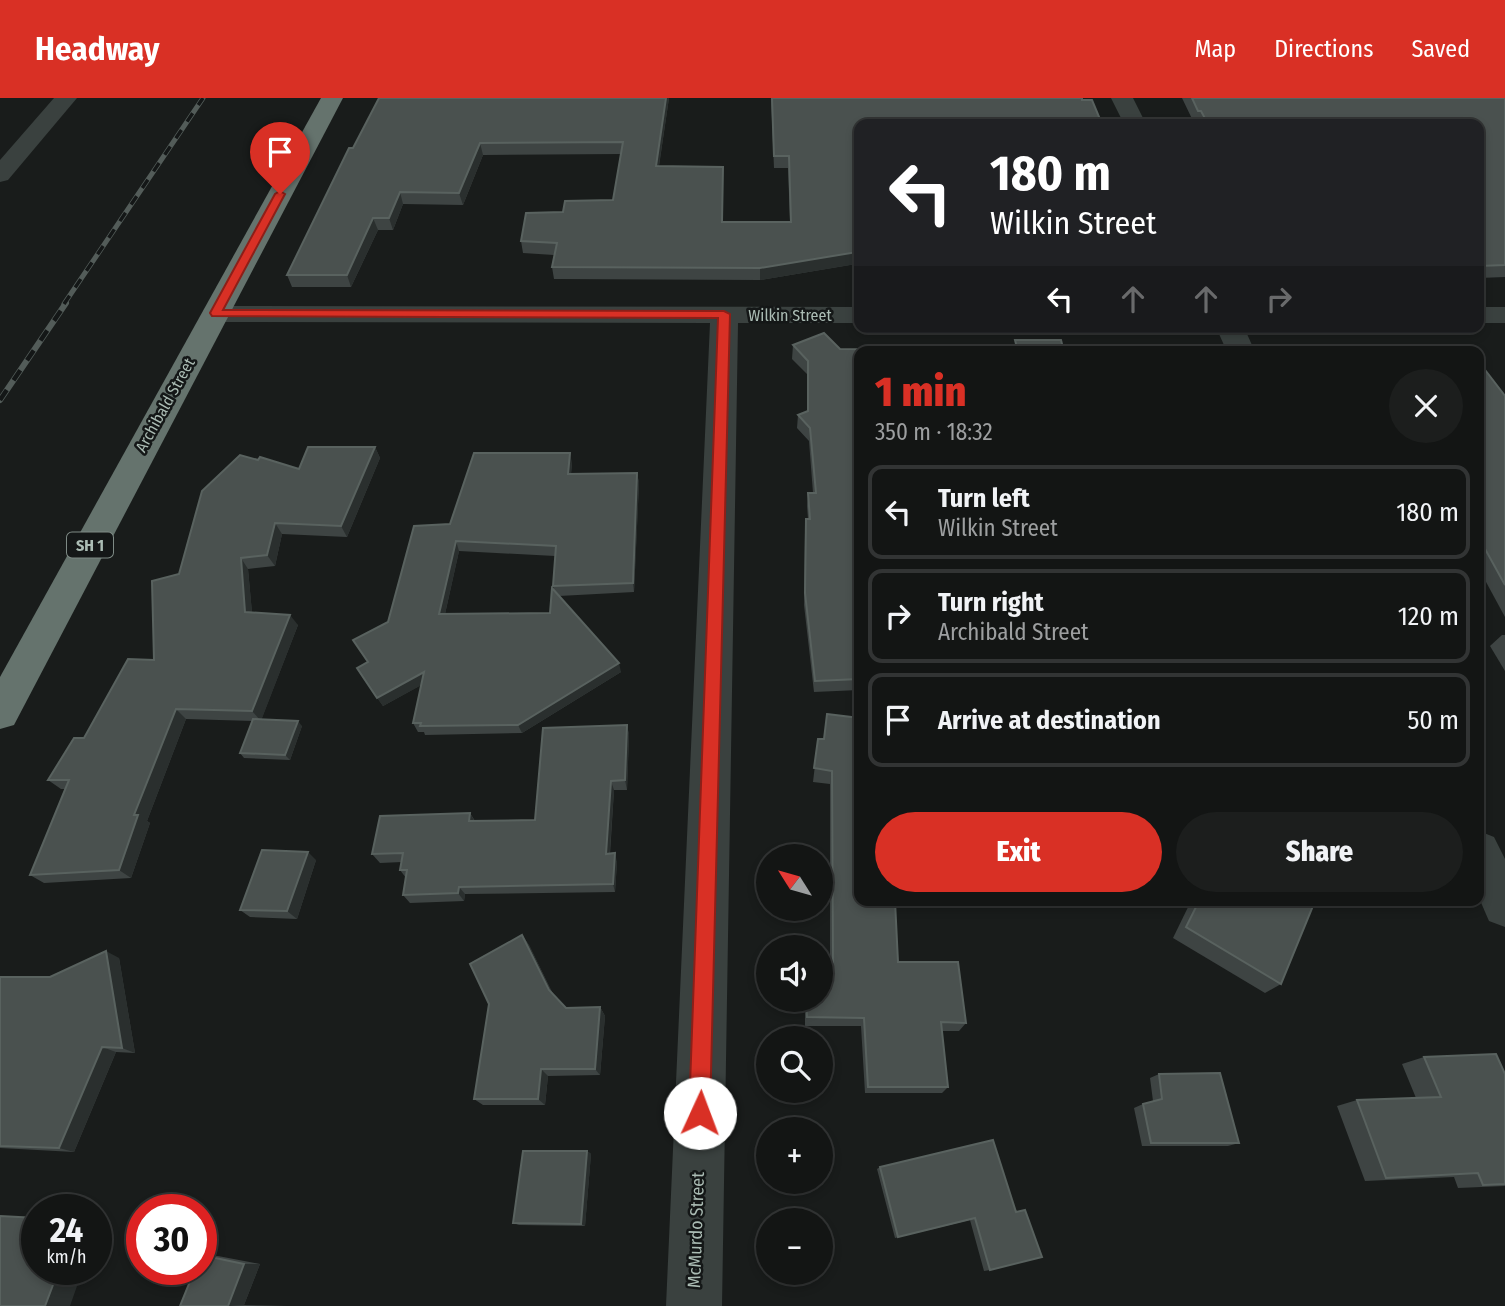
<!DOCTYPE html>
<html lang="en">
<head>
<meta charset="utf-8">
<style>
  :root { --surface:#131514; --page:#1c1e1d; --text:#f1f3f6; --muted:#9d9fa0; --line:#323434; --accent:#d93025 }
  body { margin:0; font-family:"Fira Sans Condensed",sans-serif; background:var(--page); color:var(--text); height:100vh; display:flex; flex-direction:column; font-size:26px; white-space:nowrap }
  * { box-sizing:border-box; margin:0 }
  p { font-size:23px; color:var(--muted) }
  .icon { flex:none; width:38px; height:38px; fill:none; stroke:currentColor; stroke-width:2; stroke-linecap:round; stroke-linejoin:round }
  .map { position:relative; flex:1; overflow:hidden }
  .drawer { position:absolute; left:854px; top:248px; width:630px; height:560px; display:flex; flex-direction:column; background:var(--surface); border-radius:14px; box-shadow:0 4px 10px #0003,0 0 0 2px var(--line) }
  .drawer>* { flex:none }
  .banner { position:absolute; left:854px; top:21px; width:630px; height:214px; border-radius:14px; box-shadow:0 4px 10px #0003,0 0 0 2px var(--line); background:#202124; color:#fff; overflow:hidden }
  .needle { width:46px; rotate:307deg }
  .controls { position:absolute; left:756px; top:746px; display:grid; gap:14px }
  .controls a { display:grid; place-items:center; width:77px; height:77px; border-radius:50%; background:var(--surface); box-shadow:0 4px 10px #0003,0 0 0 2px var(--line); font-size:35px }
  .speed { position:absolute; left:21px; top:1096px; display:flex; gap:14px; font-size:35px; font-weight:700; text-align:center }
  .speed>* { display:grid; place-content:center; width:91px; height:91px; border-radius:50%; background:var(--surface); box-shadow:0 4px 10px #0003,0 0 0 2px var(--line); line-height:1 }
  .speed small { font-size:18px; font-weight:400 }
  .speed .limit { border:10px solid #d22; background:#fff; color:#111 }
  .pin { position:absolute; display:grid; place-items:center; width:60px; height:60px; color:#fff; margin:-72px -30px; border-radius:50% 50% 50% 0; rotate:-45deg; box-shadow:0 0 7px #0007 }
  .pin .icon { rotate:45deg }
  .me { position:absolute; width:77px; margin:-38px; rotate:2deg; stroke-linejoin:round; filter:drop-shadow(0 0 5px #0008) }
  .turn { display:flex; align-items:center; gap:24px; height:147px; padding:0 21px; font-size:32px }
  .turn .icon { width:91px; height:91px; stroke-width:2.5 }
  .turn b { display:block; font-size:49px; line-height:60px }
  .lanes { display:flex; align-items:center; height:66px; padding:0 21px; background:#0003; justify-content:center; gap:35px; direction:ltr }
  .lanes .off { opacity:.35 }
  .round { display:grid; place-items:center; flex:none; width:74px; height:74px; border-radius:37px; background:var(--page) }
  .summary { display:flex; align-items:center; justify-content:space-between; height:119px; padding:0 21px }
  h1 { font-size:42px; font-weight:800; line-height:52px; color:var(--accent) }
  .cta { display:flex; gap:14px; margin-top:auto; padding:14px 21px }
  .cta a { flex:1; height:80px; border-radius:42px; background:var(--accent); color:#fff; font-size:28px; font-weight:800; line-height:80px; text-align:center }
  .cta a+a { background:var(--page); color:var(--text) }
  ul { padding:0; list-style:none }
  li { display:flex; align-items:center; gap:21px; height:94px; margin:0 14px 10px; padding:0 7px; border:4px solid var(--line); border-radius:14px }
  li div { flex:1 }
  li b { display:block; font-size:26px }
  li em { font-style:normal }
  header { display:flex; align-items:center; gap:42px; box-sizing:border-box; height:98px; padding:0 35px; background:var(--accent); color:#fff }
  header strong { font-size:33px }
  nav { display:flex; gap:38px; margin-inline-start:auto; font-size:24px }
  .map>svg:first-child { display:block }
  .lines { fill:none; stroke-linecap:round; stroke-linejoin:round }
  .minor { fill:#3a413f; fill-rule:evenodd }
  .highway { fill:#65736d; fill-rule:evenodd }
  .rail-far1-casing { stroke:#535c59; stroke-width:5 }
  .rail-casing { stroke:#535c59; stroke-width:6 }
  .rail-far1 { stroke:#141717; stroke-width:3.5; stroke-dasharray:10; stroke-linecap:butt }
  .rail { stroke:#141717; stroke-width:4.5; stroke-dasharray:12; stroke-linecap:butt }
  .wall { fill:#3e4443; fill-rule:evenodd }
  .shaded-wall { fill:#2a2f2e }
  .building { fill:#4a514f; stroke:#59625f; stroke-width:2 }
  .route { fill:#d93025; stroke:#8d1f18; stroke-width:2 }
  .labels { text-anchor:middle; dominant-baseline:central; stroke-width:5; stroke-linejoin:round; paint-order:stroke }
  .far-street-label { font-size:16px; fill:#abbcb4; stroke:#141717 }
  .shield { fill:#141717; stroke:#7e8a85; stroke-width:2 }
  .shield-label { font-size:16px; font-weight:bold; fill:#abbcb4 }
  .street-label { font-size:18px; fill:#abbcb4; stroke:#141717 }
</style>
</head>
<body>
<header>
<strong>Headway</strong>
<nav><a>Map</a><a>Directions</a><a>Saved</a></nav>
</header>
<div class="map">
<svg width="1505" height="1208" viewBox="0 0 1505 1208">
  <rect width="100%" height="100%" fill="#191c1b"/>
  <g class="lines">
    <g class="minor">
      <path d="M54,0H77L8,82L0,84V62Z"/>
      <path d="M1111,0H1133L1146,26H1124Z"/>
      <path d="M216,208L859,209V225H738L722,1208H666L710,225L216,224L206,222L202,216L206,210Z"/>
      <rect x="1479" y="209" width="26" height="16"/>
      <path d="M1216,229H1244L1255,254H1227Z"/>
      <path d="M1479,733L1494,739L1505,761V829L1489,823L1479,800Z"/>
    </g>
    <path class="highway" d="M321,0H343L14,627L0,631V579Z"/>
    <g class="rail-far1-casing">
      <path id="rail-far1" d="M64,206L203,0"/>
    </g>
    <g class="rail-casing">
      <path id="rail" d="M0,302L66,205"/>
    </g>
    <use href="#rail-far1" class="rail-far1"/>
    <use href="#rail" class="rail"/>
  </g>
  <g class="wall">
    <path d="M379,0H669L659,68L723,69V124H790L788,70H774L771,0H1082L859,26V171L856,166L760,182L554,181L552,169L554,157L523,155L521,143L563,114L613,102L621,56L483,57L463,107L403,106L393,132H378L351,189H292L287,177Z"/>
    <path d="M1182,0H1505V179L1479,180V26H1197L1196,25H1194Z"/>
    <path d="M793,247L859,254V477L856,476L857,530H859V592L814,594L804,507L805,434L806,421H808L807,408L808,395H813L809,343L797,330L798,317L808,313L807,276L792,261Z"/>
    <path d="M1479,264L1505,298V519L1479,471Z"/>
    <path d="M375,349L380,360L347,439L282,436L275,468L248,471L252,515L298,527L261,622L302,628L290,662L244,660L240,655L253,623L186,621L147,723L150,725L131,780L44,785L30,777L65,691H61L48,682L154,562L179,476L258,362L299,371Z"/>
    <path d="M572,365L571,376L637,375L639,385L634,494L559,498L621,574L522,635L425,637L424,634H418L413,625L421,587L383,608L357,570L368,565L353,542L388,524L450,426ZM459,453L555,458L553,488L554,492L550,515L445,516Z"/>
    <path d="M1502,537H1505V573L1490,548Z"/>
    <path d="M627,627L629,637L627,692H614L610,756L617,764L615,794L465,796L464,803L410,805L403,797L406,780L400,772L402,764L380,765L372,756L470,715L475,723L535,722Z"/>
    <path d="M818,641H824L898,864L966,925L959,933H942L948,989L942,995H865L861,928H805V901H821L830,864V686L813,684Z"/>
    <path d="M316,762L297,821L250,819L240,812Z"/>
    <path d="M1191,803H1315L1281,886L1265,895L1173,840Z"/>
    <path d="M522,837L529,847L553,896L566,910L600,909L605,918L600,977L548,978L545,1007H483L474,1001Z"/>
    <path d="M119,860L135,955L116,954L74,1054L0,1050V879H50Z"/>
    <path d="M1424,959L1505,976V1088L1458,1090L1454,1079L1365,1083L1337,1008L1357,1002L1416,1000L1402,966Z"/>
    <path d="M1159,976L1239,1045L1228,1048H1142L1134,1010L1143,1006L1153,1003L1150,980Z"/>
    <path d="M993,1042L990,1172L984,1173L970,1122L895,1140L877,1071L880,1069Z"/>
    <path d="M587,1053L591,1056L585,1128L519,1127L513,1125Z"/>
    <path d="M201,1157L218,1158L260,1166L244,1207L287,1208H180Z"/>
  </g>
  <g class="shaded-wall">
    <path d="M666,0H669L657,80L656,68Z"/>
    <path d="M480,45L483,57L463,107L459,95Z"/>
    <path d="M400,94L403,106L393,132L389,120Z"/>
    <path d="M373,120L378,132L351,189L347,177Z"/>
    <path d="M857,154L856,166L760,182V170Z"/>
    <path d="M375,349L380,360L347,439L341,428Z"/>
    <path d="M570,355L572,365L570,386L568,376Z"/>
    <path d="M637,375L639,385L634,494L633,485Z"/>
    <path d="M275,425L282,436L275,468L267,457Z"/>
    <path d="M456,443L459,453L443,525L439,516Z"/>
    <path d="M241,460L248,471L253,525L245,514Z"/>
    <path d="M290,517L298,527L261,623L252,613Z"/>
    <path d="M619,565L621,574L522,635L518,627Z"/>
    <path d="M424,574L429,583L383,608L377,600Z"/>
    <path d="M176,611L186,621L147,723L150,725L131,780L119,772L134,717Z"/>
    <path d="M298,623L302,628L290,662L285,657Z"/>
    <path d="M627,627L629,637L627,692L625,682Z"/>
    <path d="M611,683L614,692L609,764L606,756Z"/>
    <path d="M470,715L475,724L469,723Z"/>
    <path d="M308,754L316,762L297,821L287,813Z"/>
    <path d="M615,755L617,764L615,794L613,786Z"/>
    <path d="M459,789L465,796L464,803L458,795Z"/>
    <path d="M522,837L529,847L555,901L549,892Z"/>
    <path d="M106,853L119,860L135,955L122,950Z"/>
    <path d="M600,909L605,918L600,977L595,971Z"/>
    <path d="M102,949L116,954L74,1054L59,1050Z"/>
    <path d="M541,971L548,978L545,1007L538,1001Z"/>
    <path d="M587,1053L591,1056L585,1128L581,1126Z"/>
    <path d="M244,1166H260L244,1207L228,1208Z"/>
    <path d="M59,1171H83L70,1208H45Z"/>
  </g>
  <g class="building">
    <path d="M379,0H666L656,68L723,69L722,124H791L789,58H774L772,0H1082V2H1092L1102,26H859V157L857,154L760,170L552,169L557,145L521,143L526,115L563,114L565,103L613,102L623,44L480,45L459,95L400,94L389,120H373L347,177H287L349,50H353Z"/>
    <path d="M1192,0H1505V167L1479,168V26H1208L1201,13H1198Z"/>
    <path d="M824,235L840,251L991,252L992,254H859V464H855L857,530H859V581L815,583L805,495L806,421H810L808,395H816L810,330L798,317L808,313V263L793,247Z"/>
    <path d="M1015,242H1061L1064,254H1010L1009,250H1017Z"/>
    <path d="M1470,253L1471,254H1357Z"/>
    <path d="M1479,264L1505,298V487L1479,440Z"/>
    <path d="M308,349H375L341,428L275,425L267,457L241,460L245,514L290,517L252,613L176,611L134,717H138L119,772L30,777L69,682H48L74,640H84L128,561L154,562L152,483L179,476L202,393L240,357L258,362L260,359L299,371Z"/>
    <path d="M474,355H570L568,376L637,375L633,485L553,488L556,448L456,443L439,516L550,515L552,490L619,565L518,627L420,628L421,625H413L424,574L377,600L357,570L368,564L353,542L388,524L414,428L450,426Z"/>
    <path d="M827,616L859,620V803H895L898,864H958L966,925L941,924L948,989H868L864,920L807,919L806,901H821V864H833L832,673L814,670L818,641H824Z"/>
    <path d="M253,621L298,623L285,657L240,655Z"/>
    <path d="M627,627L625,682L611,683L606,756L615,755L613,786L459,789L458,795L403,797L407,772H400L403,755L372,756L380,718L470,715L469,723L535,722L543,630Z"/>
    <path d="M262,752L308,754L287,813L240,812Z"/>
    <path d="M1199,803H1315L1281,886L1186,829Z"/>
    <path d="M522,837L549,892L566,910L600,909L595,971H541L538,1001H474L489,906L470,866Z"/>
    <path d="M106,853L122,950L102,949L59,1050L0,1048V879H50Z"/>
    <path d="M1496,956L1505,976V1086L1483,1087L1478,1075L1386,1080L1357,1002L1441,999L1424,959Z"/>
    <path d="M1220,975L1239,1045H1151L1143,1006L1162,1001L1159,976Z"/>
    <path d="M993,1042L1016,1114L1025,1112L1042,1159L990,1172L975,1120L898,1139L880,1069Z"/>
    <path d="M523,1053H587L581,1126L513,1125Z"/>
    <path d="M0,1118L37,1120V1171H59L45,1208H0Z"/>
    <path d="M201,1157L244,1166L228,1208H180L195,1171H201Z"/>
  </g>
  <path class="route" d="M280,93L285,96L223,212L724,213L730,216L710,1015L707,1022L700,1026L693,1022L689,1015L718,220L212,218L210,215L275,96Z"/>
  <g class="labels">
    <g class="far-street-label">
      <text x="790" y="217">Wilkin Street</text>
      <text transform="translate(165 307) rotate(-61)">Archibald Street</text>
    </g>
    <rect class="shield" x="67" y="434.5" width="46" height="25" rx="5"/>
    <g class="shield-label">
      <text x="90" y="447">SH 1</text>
    </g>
    <g class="street-label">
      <text transform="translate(696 1132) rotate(-88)">McMurdo Street</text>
    </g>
  </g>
</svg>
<div class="controls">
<a><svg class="needle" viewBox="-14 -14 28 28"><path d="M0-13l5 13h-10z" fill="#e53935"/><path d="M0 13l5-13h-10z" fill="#9d9fa0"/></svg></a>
<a><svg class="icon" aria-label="sound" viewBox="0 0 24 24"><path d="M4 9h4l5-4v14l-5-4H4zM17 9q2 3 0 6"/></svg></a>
<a><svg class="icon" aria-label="search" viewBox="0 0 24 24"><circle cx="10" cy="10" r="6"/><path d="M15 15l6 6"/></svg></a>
<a>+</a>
<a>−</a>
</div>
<div class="speed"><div>24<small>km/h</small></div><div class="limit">30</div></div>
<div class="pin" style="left:280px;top:96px;background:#d93025"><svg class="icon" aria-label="arrive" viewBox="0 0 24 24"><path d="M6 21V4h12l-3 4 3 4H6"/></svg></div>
<svg class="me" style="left:700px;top:1015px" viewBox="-20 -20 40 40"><circle r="19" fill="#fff"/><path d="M0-13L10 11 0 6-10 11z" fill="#d93025"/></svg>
<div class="banner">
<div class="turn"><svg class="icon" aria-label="left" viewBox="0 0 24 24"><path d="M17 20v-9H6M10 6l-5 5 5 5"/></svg><div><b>180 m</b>Wilkin Street</div></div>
<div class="lanes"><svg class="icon" aria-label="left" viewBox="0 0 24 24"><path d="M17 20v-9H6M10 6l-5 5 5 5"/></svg><svg class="icon off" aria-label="ahead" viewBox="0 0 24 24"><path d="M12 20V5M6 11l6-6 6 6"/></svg><svg class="icon off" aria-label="ahead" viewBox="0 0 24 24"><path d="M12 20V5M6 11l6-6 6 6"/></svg><svg class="icon off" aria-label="right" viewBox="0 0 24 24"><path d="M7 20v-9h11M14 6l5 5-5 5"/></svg></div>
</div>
<section class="drawer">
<div class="summary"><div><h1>1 min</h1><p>350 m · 18:32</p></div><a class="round"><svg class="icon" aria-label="close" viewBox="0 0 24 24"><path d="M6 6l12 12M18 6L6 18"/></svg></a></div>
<ul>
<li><svg class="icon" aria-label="left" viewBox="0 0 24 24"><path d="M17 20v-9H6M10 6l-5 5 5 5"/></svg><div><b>Turn left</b><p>Wilkin Street</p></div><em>180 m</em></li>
<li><svg class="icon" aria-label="right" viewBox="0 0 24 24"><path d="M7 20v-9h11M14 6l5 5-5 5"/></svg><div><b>Turn right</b><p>Archibald Street</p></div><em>120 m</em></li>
<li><svg class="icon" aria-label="arrive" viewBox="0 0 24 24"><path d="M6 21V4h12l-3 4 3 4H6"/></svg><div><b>Arrive at destination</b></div><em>50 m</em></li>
</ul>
<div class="cta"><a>Exit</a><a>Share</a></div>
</section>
</div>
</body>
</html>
